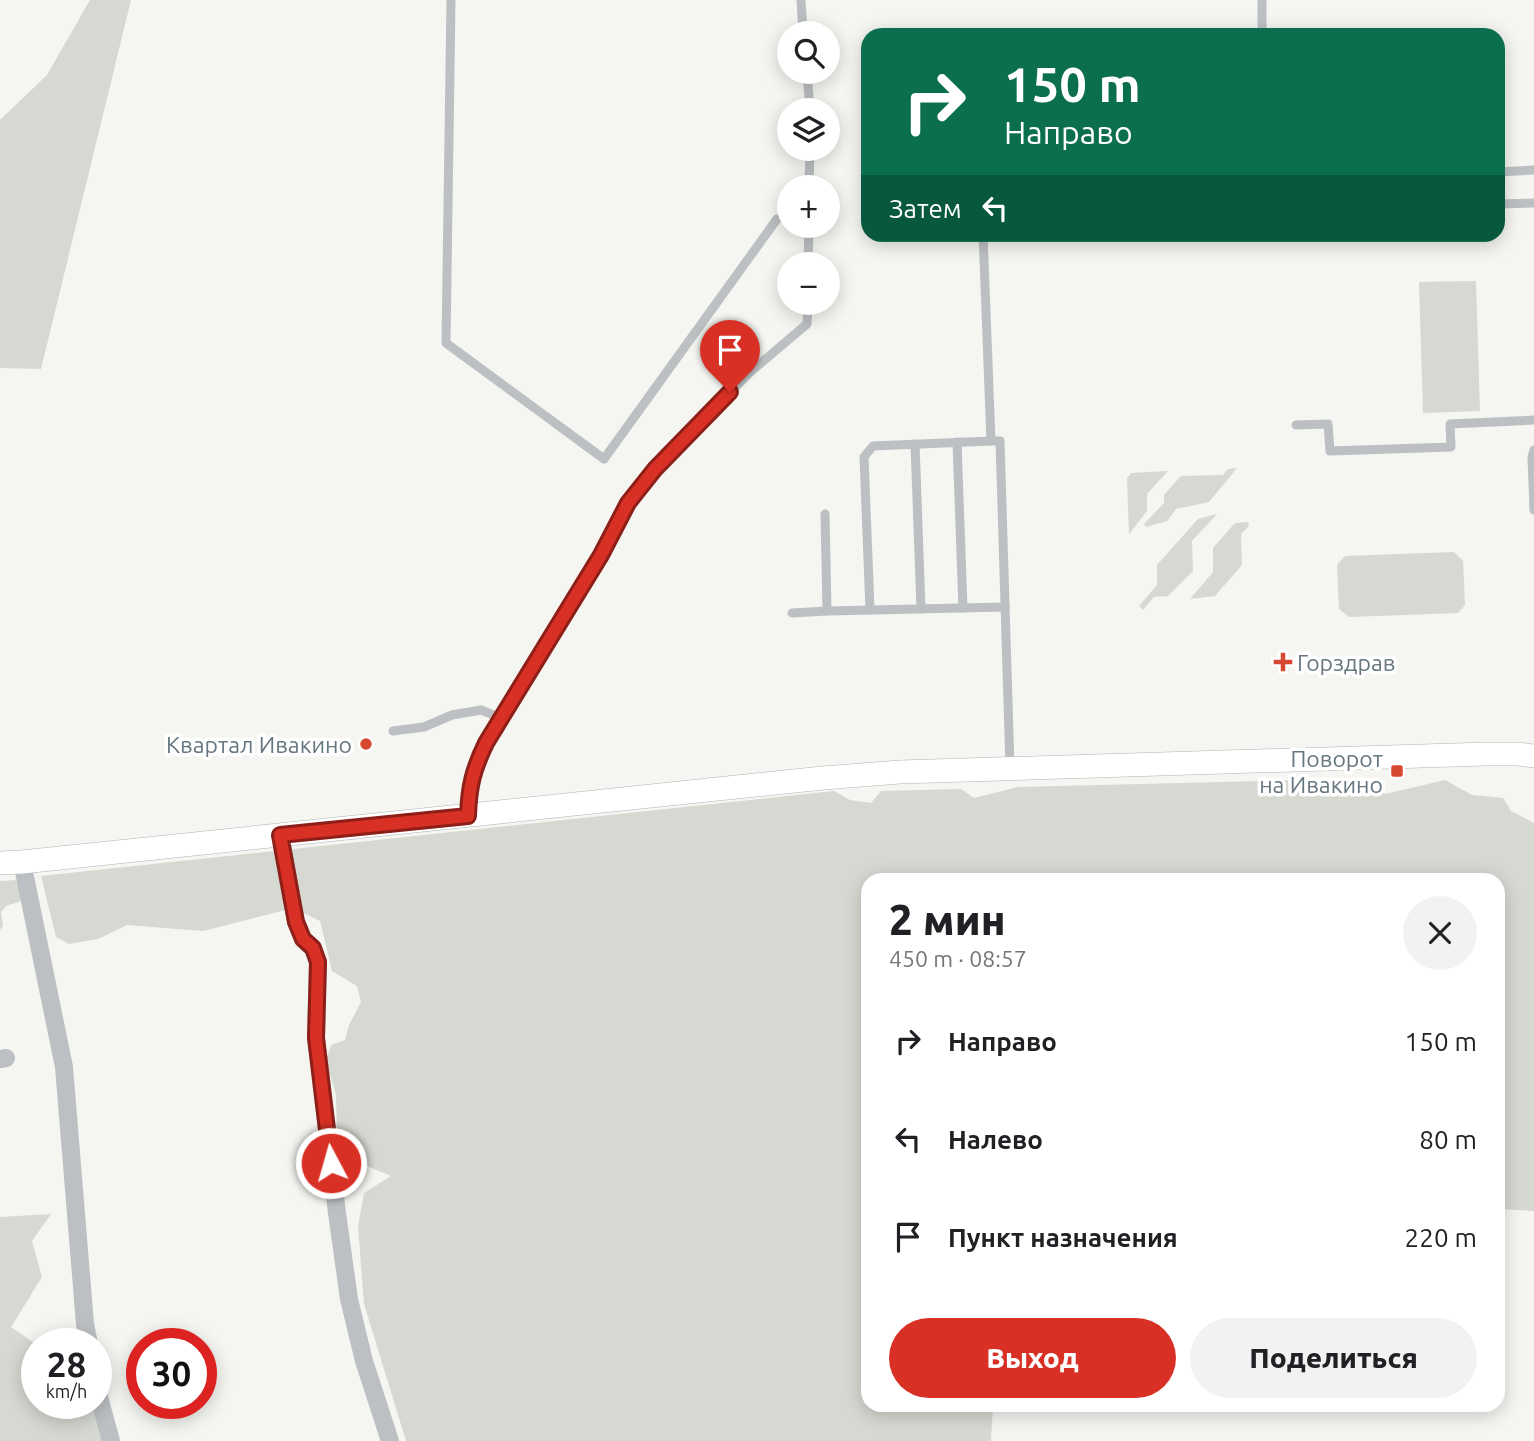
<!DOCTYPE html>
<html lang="ru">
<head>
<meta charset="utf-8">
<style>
  :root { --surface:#fff; --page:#f2f2f2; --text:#202124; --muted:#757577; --accent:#d93025 }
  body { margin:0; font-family:Ubuntu,sans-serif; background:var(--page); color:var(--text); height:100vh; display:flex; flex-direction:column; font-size:26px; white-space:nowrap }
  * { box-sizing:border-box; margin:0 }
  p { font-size:23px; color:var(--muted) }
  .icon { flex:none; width:38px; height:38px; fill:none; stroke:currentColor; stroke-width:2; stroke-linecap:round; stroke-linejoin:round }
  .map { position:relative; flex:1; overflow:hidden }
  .sheet { position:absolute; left:861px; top:873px; width:644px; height:539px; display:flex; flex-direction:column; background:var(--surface); border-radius:21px; box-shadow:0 4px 18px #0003 }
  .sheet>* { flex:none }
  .banner { position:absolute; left:861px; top:28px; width:644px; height:214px; border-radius:21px; box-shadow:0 4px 18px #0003; background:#0b6e4f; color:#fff; overflow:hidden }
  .tools { position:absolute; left:777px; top:21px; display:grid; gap:14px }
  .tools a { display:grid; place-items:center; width:63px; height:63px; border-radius:50%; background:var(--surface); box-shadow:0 4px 18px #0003; font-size:35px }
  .speed { position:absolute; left:21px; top:1328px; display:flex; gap:14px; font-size:35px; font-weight:700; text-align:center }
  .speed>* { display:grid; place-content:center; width:91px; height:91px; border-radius:50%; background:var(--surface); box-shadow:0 4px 18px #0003; line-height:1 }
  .speed small { font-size:18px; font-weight:400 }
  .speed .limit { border:10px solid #d22; background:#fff; color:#111 }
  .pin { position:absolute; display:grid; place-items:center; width:60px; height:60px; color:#fff; margin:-72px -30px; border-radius:50% 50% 50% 0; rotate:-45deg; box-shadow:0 0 7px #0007 }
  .pin .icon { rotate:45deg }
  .me { position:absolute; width:77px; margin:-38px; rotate:354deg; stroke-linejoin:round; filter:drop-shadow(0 0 5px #0008) }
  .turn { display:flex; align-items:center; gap:24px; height:147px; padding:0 28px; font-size:32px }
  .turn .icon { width:91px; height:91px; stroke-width:2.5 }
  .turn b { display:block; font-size:49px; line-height:60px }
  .then { display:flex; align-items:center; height:66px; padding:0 28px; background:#0003; gap:14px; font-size:26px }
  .round { display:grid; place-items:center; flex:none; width:74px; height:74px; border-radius:37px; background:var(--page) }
  .summary { display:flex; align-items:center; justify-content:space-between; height:119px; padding:0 28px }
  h1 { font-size:42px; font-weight:800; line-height:52px }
  .button { display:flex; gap:14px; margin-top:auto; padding:14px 28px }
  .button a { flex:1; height:80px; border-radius:42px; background:var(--accent); color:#fff; font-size:28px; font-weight:800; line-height:80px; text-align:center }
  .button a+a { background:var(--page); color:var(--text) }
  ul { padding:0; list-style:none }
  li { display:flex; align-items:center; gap:21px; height:98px; padding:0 28px }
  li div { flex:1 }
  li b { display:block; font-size:26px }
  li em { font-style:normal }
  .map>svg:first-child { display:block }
  .green { fill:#d5d9d1 }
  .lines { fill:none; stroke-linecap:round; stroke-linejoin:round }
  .secondary-casing { stroke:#aeb4b8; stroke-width:24 }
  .service { stroke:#bcc0c3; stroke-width:9 }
  .minor { stroke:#bcc0c3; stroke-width:18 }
  .secondary { stroke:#fff; stroke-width:23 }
  .route-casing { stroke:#8d1f18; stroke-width:18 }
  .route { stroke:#d93025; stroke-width:12 }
  .poi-dot { fill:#d64830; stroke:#fff; stroke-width:2.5 }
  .labels { text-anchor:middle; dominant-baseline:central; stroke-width:7; stroke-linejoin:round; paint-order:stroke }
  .poi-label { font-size:23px; fill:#667780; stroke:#fff; text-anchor:end }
</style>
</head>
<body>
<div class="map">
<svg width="1534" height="1441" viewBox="0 0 1534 1441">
  <rect width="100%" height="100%" fill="#f5f5f1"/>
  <g class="green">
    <path d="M90,0H131L41,369L0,368V120L47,75Z"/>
    <path d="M1476,281L1480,411L1423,413L1419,282Z"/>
    <path d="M1237,468L1209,502L1176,509L1167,521L1146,527L1144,524L1164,503V495L1181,476L1223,475L1228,469Z"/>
    <path d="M1168,471L1147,494V511L1129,534L1127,478L1131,473Z"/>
    <path d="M1217,514L1192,541L1193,571L1168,596L1154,597L1143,610L1139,606L1157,585V565L1198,519Z"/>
    <path d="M1248,522L1249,526L1241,534L1242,565L1215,596L1190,599L1213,572V548L1235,523Z"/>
    <path d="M1454,552L1463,561L1465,605L1458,613L1349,617L1339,609L1337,565L1345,556Z"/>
    <path d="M1341,779L1373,784L1385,794L1445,780L1472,795L1503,798L1511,811L1534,823V1211L1498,1209V880H868V1405H993L991,1441H406L364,1304L358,1226L364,1193L391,1176L362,1164L337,1143L336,1095L326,1060L331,1045L345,1040L349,1025L361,1002L357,986L332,971L320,921L293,908L203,931L127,925L98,939L69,944L56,937L41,876L834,791L850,800L871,803L881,791L961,789L974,798L1018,787Z"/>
    <path d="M16,880L21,885V901L6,906L1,912L3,926L0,930V881Z"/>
    <path d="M51,1214L32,1241L42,1277L11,1327L37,1345V1404H96L110,1441H0V1217Z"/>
  </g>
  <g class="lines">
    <g class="secondary-casing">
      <path id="secondary" d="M0,863L22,862L823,778L900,772L1486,754H1518L1534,756"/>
    </g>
    <g class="service">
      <path d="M451,0L446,343L604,459L777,219"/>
      <path d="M801,0L803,33"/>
      <path d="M1262,35V0"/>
      <path d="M807,72L810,110"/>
      <path d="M1498,172L1534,170"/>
      <path d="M809,187L810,149"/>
      <path d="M1498,204L1534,203"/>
      <path d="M983,234L991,441H1000L1010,767"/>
      <path d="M808,264L809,226"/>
      <path d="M1296,425L1328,424L1330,451L1451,447L1450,424L1534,420"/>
      <path d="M957,442L963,608"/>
      <path d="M915,444L921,609"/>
      <path d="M1534,450L1532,457L1534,510"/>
      <path d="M825,514L827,611L1005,607"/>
      <path d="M870,610L864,457L873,446L991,441"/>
      <path d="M792,613L827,611"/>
      <path d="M393,731L424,727L452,715L481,710L501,718"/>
      <path d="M468,814C469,786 473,768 486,742L601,555L628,503L655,469L749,373L807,324L808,303"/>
    </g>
    <g class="minor">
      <path d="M280,835L296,921L303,939L313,948L318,963L316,1038L337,1213L349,1299L364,1361L390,1441"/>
      <path d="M22,862L64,1067L85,1324L89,1344"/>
      <path d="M0,1059L6,1058"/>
      <path d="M96,1386L111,1441"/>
    </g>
    <use href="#secondary" class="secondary"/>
  </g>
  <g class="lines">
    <g class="route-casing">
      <path id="route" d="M331,1163L316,1038L318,962L313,948L303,939L296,922L280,835L468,816C469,786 473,770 486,743L601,555L628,503L655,469L730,392"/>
    </g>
    <use href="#route" class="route"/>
  </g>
  <g class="poi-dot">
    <path d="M1279.5 651.5h7v7h7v7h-7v7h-7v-7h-7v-7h7z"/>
    <circle cx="366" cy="744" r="7"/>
    <rect x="1390" y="764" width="14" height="14" rx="3.5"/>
  </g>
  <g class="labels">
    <g class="poi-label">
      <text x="1297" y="662" text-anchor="start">Горздрав</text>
      <text x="352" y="744">Квартал Ивакино</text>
      <text x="1383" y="758">Поворот<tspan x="1383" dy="26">на Ивакино</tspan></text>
    </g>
  </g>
</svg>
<div class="tools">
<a><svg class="icon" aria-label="search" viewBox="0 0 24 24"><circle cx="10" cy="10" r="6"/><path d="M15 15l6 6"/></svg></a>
<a><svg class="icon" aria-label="layers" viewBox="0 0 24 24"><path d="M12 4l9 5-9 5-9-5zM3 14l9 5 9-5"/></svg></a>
<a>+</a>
<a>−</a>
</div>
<div class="speed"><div>28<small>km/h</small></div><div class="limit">30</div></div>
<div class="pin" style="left:730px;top:392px;background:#d93025"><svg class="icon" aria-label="arrive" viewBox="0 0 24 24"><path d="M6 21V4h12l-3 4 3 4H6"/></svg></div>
<svg class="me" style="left:331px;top:1163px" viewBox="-20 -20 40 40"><circle r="17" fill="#d93025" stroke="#fff" stroke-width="3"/><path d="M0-11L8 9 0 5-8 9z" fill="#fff"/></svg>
<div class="banner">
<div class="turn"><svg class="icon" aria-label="right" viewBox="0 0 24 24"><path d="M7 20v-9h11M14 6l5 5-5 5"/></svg><div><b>150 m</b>Направо</div></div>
<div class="then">Затем<svg class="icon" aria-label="left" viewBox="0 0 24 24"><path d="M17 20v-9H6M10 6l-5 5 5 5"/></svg></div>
</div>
<section class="sheet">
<div class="summary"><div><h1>2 мин</h1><p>450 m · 08:57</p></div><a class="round"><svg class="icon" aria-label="close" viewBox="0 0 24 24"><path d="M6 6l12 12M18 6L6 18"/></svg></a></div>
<ul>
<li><svg class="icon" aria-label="right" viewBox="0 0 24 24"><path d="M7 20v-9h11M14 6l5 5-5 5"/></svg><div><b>Направо</b></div><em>150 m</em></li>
<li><svg class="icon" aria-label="left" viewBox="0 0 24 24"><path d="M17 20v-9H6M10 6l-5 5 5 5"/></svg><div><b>Налево</b></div><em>80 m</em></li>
<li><svg class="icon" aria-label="arrive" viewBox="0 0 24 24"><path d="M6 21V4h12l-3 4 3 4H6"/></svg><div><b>Пункт назначения</b></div><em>220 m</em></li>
</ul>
<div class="button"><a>Выход</a><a>Поделиться</a></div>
</section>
</div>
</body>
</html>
